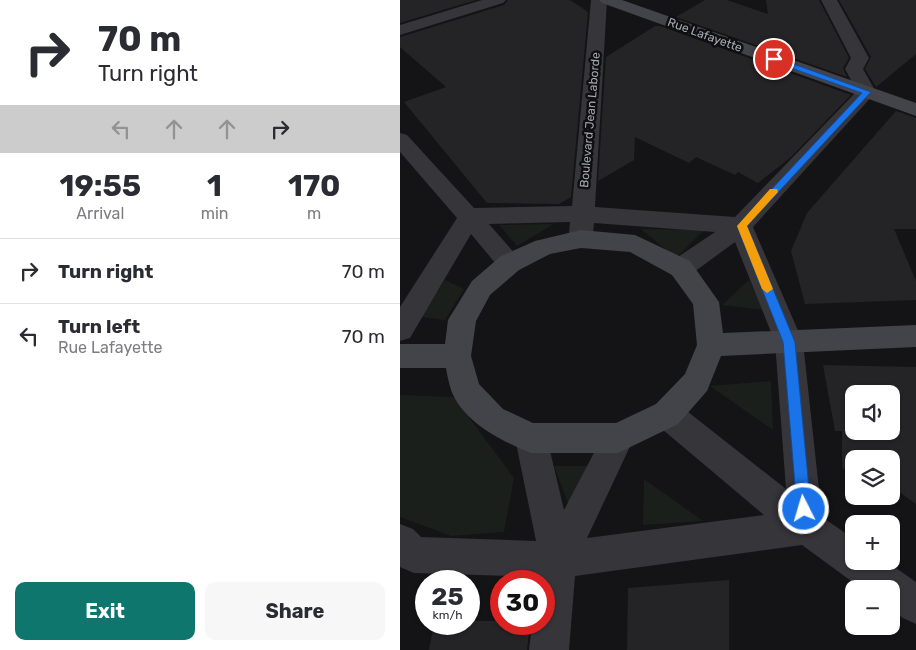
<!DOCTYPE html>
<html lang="en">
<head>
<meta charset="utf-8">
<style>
  :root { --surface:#fff; --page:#f7f7f7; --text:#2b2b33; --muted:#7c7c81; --line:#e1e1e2; --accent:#0f766e }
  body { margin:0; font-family:Rubik,sans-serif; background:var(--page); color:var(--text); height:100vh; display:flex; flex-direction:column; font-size:19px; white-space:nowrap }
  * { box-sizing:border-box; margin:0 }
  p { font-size:16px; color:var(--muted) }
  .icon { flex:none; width:28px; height:28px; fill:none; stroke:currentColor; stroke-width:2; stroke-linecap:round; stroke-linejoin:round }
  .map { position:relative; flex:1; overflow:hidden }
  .details { display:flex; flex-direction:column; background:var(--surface); width:400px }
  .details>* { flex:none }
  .guide { background:#fff; color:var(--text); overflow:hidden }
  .buttons { position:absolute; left:445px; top:385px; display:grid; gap:10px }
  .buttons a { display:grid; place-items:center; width:55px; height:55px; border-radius:10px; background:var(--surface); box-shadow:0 1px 4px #0004; font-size:25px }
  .speed { position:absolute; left:15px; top:570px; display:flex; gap:10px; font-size:25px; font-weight:700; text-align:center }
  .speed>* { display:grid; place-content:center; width:65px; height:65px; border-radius:50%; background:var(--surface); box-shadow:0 1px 4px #0004; line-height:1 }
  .speed small { font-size:12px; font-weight:400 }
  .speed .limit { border:8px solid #d22; background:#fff; color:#111 }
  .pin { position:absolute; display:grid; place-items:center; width:42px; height:42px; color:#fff; margin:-21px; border:2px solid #fff; border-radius:50%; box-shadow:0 1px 5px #0007 }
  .me { position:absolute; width:55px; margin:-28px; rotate:355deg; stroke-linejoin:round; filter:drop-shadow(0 0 4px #0008) }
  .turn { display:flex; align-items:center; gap:18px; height:105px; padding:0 15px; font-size:22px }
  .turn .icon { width:65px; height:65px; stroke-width:2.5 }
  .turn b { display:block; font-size:35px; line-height:42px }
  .lanes { display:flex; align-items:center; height:48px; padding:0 15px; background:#0003; justify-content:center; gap:25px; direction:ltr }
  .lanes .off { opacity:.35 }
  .eta { display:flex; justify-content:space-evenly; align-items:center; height:85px; text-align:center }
  .eta b { font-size:30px; font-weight:700; line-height:35px }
  .button { display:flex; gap:10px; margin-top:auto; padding:10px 15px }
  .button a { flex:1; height:58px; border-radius:10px; background:var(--accent); color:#fff; font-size:20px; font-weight:700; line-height:58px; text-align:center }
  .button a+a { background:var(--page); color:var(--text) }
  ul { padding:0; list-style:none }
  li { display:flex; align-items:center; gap:15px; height:65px; padding:0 15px; border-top:1px solid var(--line) }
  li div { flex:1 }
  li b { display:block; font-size:19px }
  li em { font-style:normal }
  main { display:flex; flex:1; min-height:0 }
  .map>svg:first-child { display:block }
  .green { fill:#1a1f1c }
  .building { fill:#242426; fill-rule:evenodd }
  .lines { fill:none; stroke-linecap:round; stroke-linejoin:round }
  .minor { fill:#35353a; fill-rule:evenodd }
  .secondary { fill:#434449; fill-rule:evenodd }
  .route { fill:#1a73e8; stroke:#114b97 }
  .slow { fill:#f59e0b }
  .labels { text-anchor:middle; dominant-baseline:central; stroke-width:5; stroke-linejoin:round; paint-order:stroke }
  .far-street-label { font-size:12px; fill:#a6a8b4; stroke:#0f0f10 }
</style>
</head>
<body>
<main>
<section class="details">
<div class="guide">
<div class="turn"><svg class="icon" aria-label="right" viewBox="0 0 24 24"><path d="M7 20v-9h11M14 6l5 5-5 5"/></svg><div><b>70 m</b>Turn right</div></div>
<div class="lanes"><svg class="icon off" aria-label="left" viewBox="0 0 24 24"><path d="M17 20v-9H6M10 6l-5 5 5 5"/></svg><svg class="icon off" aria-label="ahead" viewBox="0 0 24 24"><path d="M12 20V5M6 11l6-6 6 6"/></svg><svg class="icon off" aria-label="ahead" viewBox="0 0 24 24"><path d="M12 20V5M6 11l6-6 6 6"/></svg><svg class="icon" aria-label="right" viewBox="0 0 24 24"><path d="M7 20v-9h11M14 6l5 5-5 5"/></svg></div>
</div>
<div class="eta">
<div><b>19:55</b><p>Arrival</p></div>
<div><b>1</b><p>min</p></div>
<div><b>170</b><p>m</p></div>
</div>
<ul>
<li><svg class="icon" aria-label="right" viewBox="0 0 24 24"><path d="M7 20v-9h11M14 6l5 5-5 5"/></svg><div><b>Turn right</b></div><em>70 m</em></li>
<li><svg class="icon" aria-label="left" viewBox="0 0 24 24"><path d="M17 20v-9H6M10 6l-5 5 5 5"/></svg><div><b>Turn left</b><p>Rue Lafayette</p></div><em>70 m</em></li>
</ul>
<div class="button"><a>Exit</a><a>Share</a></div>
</section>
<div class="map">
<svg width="516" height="650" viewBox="0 0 516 650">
  <rect width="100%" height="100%" fill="#141315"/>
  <g class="green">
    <path d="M154,224L117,246L99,225Z"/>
    <path d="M241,229L304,230L276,258Z"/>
    <path d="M45,280L64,289L45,320L21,317Z"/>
    <path d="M349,280L365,310L322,305Z"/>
    <path d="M371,381L373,430L310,386Z"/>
    <path d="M0,395L54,397L114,478L104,532L51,536L0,517Z"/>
    <path d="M154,466H189L172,514Z"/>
    <path d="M244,479L303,521L243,525Z"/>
  </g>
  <g class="building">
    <path d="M0,0H76L0,23Z"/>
    <path d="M108,0H170L188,12L171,197L159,204L87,203L4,102L46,87L0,47V37L104,5Z"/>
    <path d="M305,0H327L368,14L366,0H419L449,58L443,68L447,77L276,17Z"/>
    <path d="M439,0H516V54L476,87L465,69L471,57Z"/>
    <path d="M255,26H260L451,95L391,157L358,183L338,172L335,175L296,157L289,163L235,137L234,160L198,181L206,57Z"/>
    <path d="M496,111L516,118V229H494L516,281V300L405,304L391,251L407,213Z"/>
    <path d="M423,365L516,367V504L491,486V459H454V476L442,468V431H435ZM454,394H491V431H454Z"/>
    <path d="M329,580V650H227L228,588Z"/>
    <path d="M69,621H101V624H130L127,650H29L34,624H69Z"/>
  </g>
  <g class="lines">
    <g class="minor">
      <path d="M82,0H106L103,3L0,35V25Z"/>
      <path d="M191,0H207L195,207L335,217L457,91L445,69L451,58L421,0H437L469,58L463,69L476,92L353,227L403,342L422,517L454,539V561H486L516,582V624L503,618L491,610V589H462L402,545L175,576L169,650H129L132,624H144V581H137L138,577L14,573L0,567V524L13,529L21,537L136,541L115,438L120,428L131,423L142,428L147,438L164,510L207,428L218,423L229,428L234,438L187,538L364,515L256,424L252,414L256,404L267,400L278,404L386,489L375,342L335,242L290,275L281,277L272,275L268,268L272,261L315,232L194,223L193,233L190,239L181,241L172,239L169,233L170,222L89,224L123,263L119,270L110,272L101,270L71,234L10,338L0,341V307L57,218L0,152V133L7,135L74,208L172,206Z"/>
    </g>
    <g class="secondary">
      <path d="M199,0H222L516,103V116L202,3Z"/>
      <path d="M181,230L235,235L290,261L319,302L323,333L516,325V347L321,356L307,391L278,424L218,453H131C101,441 63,422 51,390C49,383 47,375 46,368H0V344H45L48,320L72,281L101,256L135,241ZM181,248L230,252L272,275L293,304L297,345L285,374L256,404L216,423H133L103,409L79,384L71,356L76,321L90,295L119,270L150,254Z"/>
    </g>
  </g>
  <path class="route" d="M371,58H377L471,92L347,226L395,342L411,509L409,514L404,516L399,514L397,509L383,342L337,226L462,93L371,61Z"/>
  <path class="slow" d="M370,189H377L378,192L347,226L373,289L367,293L362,289L337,226Z"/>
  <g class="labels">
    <g class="far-street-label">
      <text transform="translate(305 35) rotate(20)">Rue Lafayette</text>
      <text transform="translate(190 120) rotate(-85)">Boulevard Jean Laborde</text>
    </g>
  </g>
</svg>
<div class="buttons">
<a><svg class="icon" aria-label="sound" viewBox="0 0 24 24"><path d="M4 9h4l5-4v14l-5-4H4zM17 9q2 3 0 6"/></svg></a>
<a><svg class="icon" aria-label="layers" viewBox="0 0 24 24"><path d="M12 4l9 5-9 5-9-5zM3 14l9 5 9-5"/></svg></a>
<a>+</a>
<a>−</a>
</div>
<div class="speed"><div>25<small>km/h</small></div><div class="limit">30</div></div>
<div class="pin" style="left:374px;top:59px;background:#d93025"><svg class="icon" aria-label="arrive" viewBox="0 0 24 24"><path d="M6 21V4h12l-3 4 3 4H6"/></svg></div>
<svg class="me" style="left:404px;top:509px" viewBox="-20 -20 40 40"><circle r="17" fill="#1a73e8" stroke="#fff" stroke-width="3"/><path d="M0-11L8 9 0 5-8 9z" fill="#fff"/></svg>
</div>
</main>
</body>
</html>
